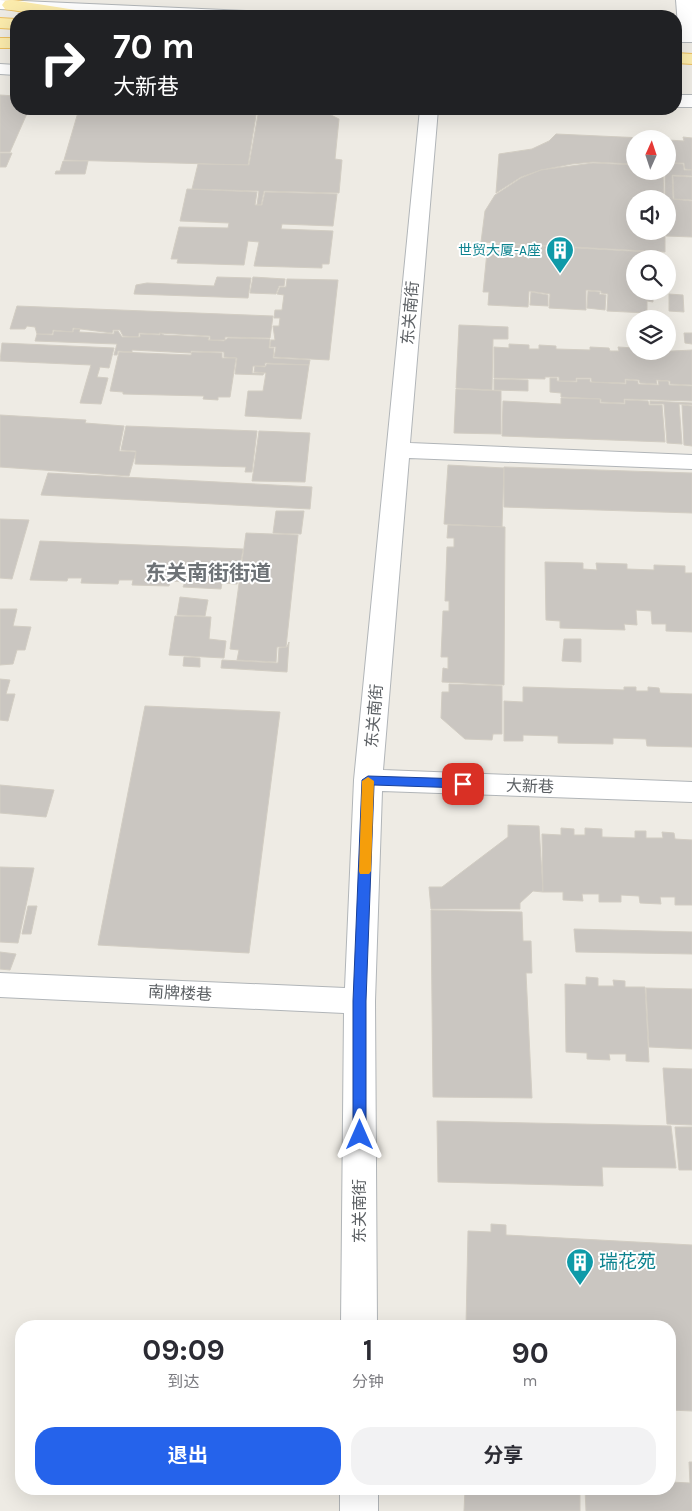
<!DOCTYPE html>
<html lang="zh">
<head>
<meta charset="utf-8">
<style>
  :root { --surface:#fff; --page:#f2f2f3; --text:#2b2b33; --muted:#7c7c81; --accent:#2563eb }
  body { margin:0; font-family:Karla,"Noto Sans SC",sans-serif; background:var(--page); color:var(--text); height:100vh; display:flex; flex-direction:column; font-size:19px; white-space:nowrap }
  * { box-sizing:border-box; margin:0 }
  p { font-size:16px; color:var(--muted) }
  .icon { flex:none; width:28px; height:28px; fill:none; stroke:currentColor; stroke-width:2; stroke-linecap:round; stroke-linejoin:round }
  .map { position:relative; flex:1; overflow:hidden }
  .side { position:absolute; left:15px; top:1320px; width:661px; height:175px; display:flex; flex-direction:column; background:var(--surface); border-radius:20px; box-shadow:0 5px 20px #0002 }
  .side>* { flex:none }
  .guide { position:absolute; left:10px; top:10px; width:672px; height:105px; border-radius:20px; box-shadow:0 5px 20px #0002; background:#202124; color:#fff; overflow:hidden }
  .needle { width:32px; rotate:3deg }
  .fabs { position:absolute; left:626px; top:130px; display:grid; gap:10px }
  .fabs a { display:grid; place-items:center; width:50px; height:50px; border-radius:50%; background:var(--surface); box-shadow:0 5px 20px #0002; font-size:25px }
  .pin { position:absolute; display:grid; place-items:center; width:42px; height:42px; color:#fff; margin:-21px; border-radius:10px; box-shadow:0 2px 8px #0006 }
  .me { position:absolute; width:55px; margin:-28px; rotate:0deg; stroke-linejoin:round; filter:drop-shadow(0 0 4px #0008) }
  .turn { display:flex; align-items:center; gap:18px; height:105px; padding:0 20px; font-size:22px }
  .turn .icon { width:65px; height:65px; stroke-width:2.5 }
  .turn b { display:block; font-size:35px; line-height:42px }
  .eta { display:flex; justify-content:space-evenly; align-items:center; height:85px; text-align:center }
  .eta b { font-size:30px; font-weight:700; line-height:35px }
  .primary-button { display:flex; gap:10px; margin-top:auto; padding:10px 20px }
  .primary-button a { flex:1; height:58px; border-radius:20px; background:var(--accent); color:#fff; font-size:20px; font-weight:700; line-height:58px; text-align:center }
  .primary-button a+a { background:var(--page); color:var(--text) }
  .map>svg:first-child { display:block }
  .building { fill:#cac6c1; stroke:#d2cdc3 }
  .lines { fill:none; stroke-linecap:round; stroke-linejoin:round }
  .minor-casing { stroke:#b1b5b8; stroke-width:2 }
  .major-casing { stroke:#ebbf60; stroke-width:2 }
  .minor { fill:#fff; fill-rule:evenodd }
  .major { fill:#fbebac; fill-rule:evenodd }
  .route { fill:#2563eb; stroke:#184099 }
  .slow { fill:#f59e0b }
  .labels { text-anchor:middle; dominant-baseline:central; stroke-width:4; stroke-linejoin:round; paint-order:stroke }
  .far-culture-label { font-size:14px; fill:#0d838f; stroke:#fff; text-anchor:end }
  .street-label { font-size:16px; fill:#5c6064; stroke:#fff }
  .near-culture-label { font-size:19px; fill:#0d838f; stroke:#fff; text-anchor:start }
  .district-label { font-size:21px; font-weight:bold; fill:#6d7276; stroke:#fff }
</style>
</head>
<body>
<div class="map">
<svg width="692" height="1511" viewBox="0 0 692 1511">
  <rect width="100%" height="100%" fill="#eeebe4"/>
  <g class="building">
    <path d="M0,95L16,96V109H29L10,152H0Z"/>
    <path d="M79,109H257L248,165L64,160Z"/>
    <path d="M259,109H319L339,119L335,159L342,160L339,193L264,191L261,205H257L259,191L192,189L198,164L249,165Z"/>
    <path d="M556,134L665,139H635V164L593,162L572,164L541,170L521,177L496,193L499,154L532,149L549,141Z"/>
    <path d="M683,137L692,138V170L685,169L684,163H669L668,140L684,141Z"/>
    <path d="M0,153H12L6,167H0Z"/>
    <path d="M63,161H88L85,174H55L56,171H60Z"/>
    <path d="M593,163L635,165V171H663L664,199H635V231H665V252L481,242L485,211L495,195L521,178L541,170Z"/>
    <path d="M668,163L683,164L684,170H692V176L672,175L673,199L692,201V237L666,236L668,199H665V171H668Z"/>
    <path d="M673,176L692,177V200L674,199Z"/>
    <path d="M187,189L257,192L255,205H262L265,192L337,194L333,226L282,224L281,229L333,231L329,264H322V268L254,266L259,242L248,241L244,265L177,263L178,259H171L179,227L228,228L229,223L180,221Z"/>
    <path d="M493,243L647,252V259H635V291H653V302L647,301V313L607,311L608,294L601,293V291L586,290V310L549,308L550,294L529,291L528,307L488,305L489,292H483L487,252L492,253Z"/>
    <path d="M217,277L251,278L248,298L134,294L136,285L147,283L214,286Z"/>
    <path d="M253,277L285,279L284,286H279L276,294L250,293Z"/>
    <path d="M287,279L338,280L329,360L274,357L276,347H270L271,340H275L273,326H279L280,318H274L275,310H282L284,295L277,294L280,287H286Z"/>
    <path d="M588,291L600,292L599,294L606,295L605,310L587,308Z"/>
    <path d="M531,292L548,295V306L530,305Z"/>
    <path d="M669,294L683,295L684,312L669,311Z"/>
    <path d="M17,306L273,316L270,338L225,337V340H210V336L159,333V334L139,333L138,337L123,336L120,330H113L112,333L73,328L72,332L53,330L52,334H37L35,327L27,326L25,329H10Z"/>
    <path d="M459,325L508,327V339H493L492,390L456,388Z"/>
    <path d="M74,329H80L79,332L114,334V331H118L122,337H140V334L160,335V333L164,335L209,337L208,340L224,341L228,338L270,339L269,348H274L273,358L310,360L309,365L265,363V366H253L252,373H264L263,375L235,374L237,358L224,357V352L191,351V353L132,350V352L118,351L117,355H114L117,344L35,341L37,334L53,335L54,331L73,332Z"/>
    <path d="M684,333H692V344L685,343Z"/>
    <path d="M2,343L114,348L109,368L100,367L97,377L108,378L101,404L80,403L91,365L0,361Z"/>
    <path d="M509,344L529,345V349H539V345L556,346V349L590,350V347L609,348L610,351H619L618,347L635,348V351L652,352L692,350V385L670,384V381L656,380L657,384L640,383L639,380L625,379V383L592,382L591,378H576V381H559V377H545V379L494,378V347L509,348Z"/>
    <path d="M119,352L191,355L192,352L222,353V358H236L230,397H218V400L203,399L204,396L123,394V392L110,391Z"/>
    <path d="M267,364L309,365L301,419L245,416L248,391H263L266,373L254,372L255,366L265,367Z"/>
    <path d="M550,378H557V381L577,382V379H590V382L626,384V380L638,381V384L659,385L658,381H668L669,385L692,386V401L624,399V403L601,402V399L561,397V393L550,392Z"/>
    <path d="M494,379L528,380V391L494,390Z"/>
    <path d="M456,389L501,391V434L454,433Z"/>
    <path d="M561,398L600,399V403L625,404V400L648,401L649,405H662L665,442L502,436L503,401L561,404Z"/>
    <path d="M650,401L692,403V405L679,404L682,444L667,443L664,404H650Z"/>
    <path d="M682,405L692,406V446L684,445Z"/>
    <path d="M0,415L86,420L85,423L124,426L119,451L136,452L129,476L0,467Z"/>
    <path d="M126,426L257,431L252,472H245L246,467L135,464L136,451L121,450Z"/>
    <path d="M259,431L310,433L305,482L252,481Z"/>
    <path d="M448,465L504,468L502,527L444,524Z"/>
    <path d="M504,467L692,473V513L504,507Z"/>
    <path d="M48,473L312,487L310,509L41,495Z"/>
    <path d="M276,511H304L301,534L273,533Z"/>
    <path d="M0,519L29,520L12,579L0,578Z"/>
    <path d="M448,525L505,527L504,685L442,682L443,668L448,669V657H441L443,611H449V601H445L447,547H454V538H447Z"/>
    <path d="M246,533L298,535L286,647H277L276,662L237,660L239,650L230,649Z"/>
    <path d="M40,541L243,549L237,584L222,583L221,589L183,587L185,582L170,581L169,586L132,585L133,580H119L118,584L81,583L82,578H68L67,581L30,580Z"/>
    <path d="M545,562L583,563V569L597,570L596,563L627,564V569L654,570V565L685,566V573H692V632L666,631V624H652L651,611L636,610L637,625L624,624L625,630L560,628V621L546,620Z"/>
    <path d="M180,597L208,600L205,616L177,615Z"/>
    <path d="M0,609H17L13,626L31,627L25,650H17L13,664L0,665Z"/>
    <path d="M175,616L211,617L209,639L226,641L224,658L169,655Z"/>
    <path d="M564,639H581V662L562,661Z"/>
    <path d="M289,642L287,672L221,668L222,660L278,663L279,648L287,647Z"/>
    <path d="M184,657L200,658V667L183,666Z"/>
    <path d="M0,679L10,680L6,694H15L8,721L0,720Z"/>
    <path d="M449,684L502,686V734H493L492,740L465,739L441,718L442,692H449Z"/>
    <path d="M523,687L624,690V687H636V691H648V687L659,688L660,693L692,694V747L647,746L646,739L613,738V744L558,743V736L523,735V741H504V701L523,702Z"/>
    <path d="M145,706L280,712L249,953L98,945Z"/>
    <path d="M0,785L54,790L46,817L0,813Z"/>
    <path d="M508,825L539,826L543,892L533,891L520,903V909H431L429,887H442L508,837Z"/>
    <path d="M561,828L574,829V835H585V828L602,829V837L635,838V831H646V838H663L662,832L674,833L675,839L692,840V905H675V897H660L661,904L640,903L639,896L621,895V902H599V894H582L583,901L563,900V892H543L542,834L561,835Z"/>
    <path d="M0,867L34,868L18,943L0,942Z"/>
    <path d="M28,906H37L31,934H22Z"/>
    <path d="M431,910L522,912L523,941H531L532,973H526L532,1098L433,1097Z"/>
    <path d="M574,929L692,932V954L576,952Z"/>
    <path d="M0,952L16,954L10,970L0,969Z"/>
    <path d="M586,977L598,978V986H614L613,980L625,981V987H645L649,1062L626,1061V1054H609L610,1060L587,1059V1053L566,1052L565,984L586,985Z"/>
    <path d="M646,988L692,989V1049L649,1047Z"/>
    <path d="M663,1068L692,1069V1125L667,1124Z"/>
    <path d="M437,1121L671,1126L676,1168L602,1167L603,1186L438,1182Z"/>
    <path d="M675,1127H692V1170H679Z"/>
    <path d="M491,1224L506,1225V1235L692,1245V1411L670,1410V1326H466L468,1231L491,1232Z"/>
    <path d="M689,1462H692V1511H586L585,1489H670V1482L690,1483Z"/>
    <path d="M465,1489H580V1511H464Z"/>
  </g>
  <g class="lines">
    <g class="minor-casing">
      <g id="minor">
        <path d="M0,0L246,11L252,12L255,16H144L0,9Z"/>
        <path d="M676,0H692V42H682L679,38Z"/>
        <path d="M0,64L16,65V75L0,74Z"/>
        <rect x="676" y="95" width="16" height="12"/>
        <path d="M420,109H438L410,443L692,455V469L409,458L383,770L692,782V802L382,791L375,1001L377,1326H341L344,1013L0,997V973L345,988L354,780Z"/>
        <rect x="340" y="1489" width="38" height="22"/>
      </g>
    </g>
    <g class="major-casing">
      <g id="major">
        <path d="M12,0L82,11L88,12L91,16H50L5,9L2,5L5,1Z"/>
        <path d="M0,18L16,19V29L0,28Z"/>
        <rect x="0" y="38" width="16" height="10"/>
        <path d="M676,53L692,54V64L676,63Z"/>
      </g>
    </g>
    <use href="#minor" class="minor"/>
    <use href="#major" class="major"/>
  </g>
  <path class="route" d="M368,776L463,779L469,784L463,788L374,785L366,1001V1135L364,1139L360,1141L355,1139L353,1135V1001L362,780Z"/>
  <path class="slow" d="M368,777L374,781L371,871L369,874H360L359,871L362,781Z"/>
  <defs>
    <g id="building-pin" transform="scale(1.4375)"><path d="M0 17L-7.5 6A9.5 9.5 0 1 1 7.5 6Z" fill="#0f9aa8" stroke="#fff"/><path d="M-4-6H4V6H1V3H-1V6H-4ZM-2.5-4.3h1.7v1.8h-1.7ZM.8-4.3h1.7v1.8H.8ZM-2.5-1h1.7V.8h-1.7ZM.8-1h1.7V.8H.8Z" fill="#fff"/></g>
  </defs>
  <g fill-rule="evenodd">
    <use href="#building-pin" x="560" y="250"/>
    <use href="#building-pin" x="580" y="1262"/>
  </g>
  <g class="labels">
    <g class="far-culture-label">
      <text x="541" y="250">世贸大厦-A座</text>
    </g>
    <g class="street-label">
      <text transform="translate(410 313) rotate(-85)">东关南街</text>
      <text transform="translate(374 716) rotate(-85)">东关南街</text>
      <text transform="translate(530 786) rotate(2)">大新巷</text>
      <text transform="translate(180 993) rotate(3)">南牌楼巷</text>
      <text transform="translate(359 1211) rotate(-90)">东关南街</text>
    </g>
    <g class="near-culture-label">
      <text x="599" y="1262">瑞花苑</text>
    </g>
    <g class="district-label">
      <text x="208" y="573">东关南街街道</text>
    </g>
  </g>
</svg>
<div class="fabs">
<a><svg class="needle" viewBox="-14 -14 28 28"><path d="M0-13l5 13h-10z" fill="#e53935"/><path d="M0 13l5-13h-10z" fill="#7c7c81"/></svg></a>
<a><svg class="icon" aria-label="sound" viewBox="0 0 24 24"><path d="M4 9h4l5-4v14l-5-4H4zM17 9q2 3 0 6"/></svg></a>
<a><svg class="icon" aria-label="search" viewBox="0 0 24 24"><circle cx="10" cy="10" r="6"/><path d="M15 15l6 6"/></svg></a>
<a><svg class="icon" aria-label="layers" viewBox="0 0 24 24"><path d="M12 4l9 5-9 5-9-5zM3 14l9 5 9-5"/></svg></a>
</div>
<div class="pin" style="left:463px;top:784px;background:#d93025"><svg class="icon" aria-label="arrive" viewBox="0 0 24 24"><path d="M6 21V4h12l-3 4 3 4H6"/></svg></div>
<svg class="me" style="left:360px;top:1135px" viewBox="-20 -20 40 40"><path d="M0-17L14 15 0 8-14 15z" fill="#2563eb" stroke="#fff" stroke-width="4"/></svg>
<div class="guide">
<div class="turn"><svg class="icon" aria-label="right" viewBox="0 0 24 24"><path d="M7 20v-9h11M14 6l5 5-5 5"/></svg><div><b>70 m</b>大新巷</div></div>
</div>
<section class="side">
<div class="eta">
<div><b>09:09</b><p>到达</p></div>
<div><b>1</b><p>分钟</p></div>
<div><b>90</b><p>m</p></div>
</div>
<div class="primary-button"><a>退出</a><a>分享</a></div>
</section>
</div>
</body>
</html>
